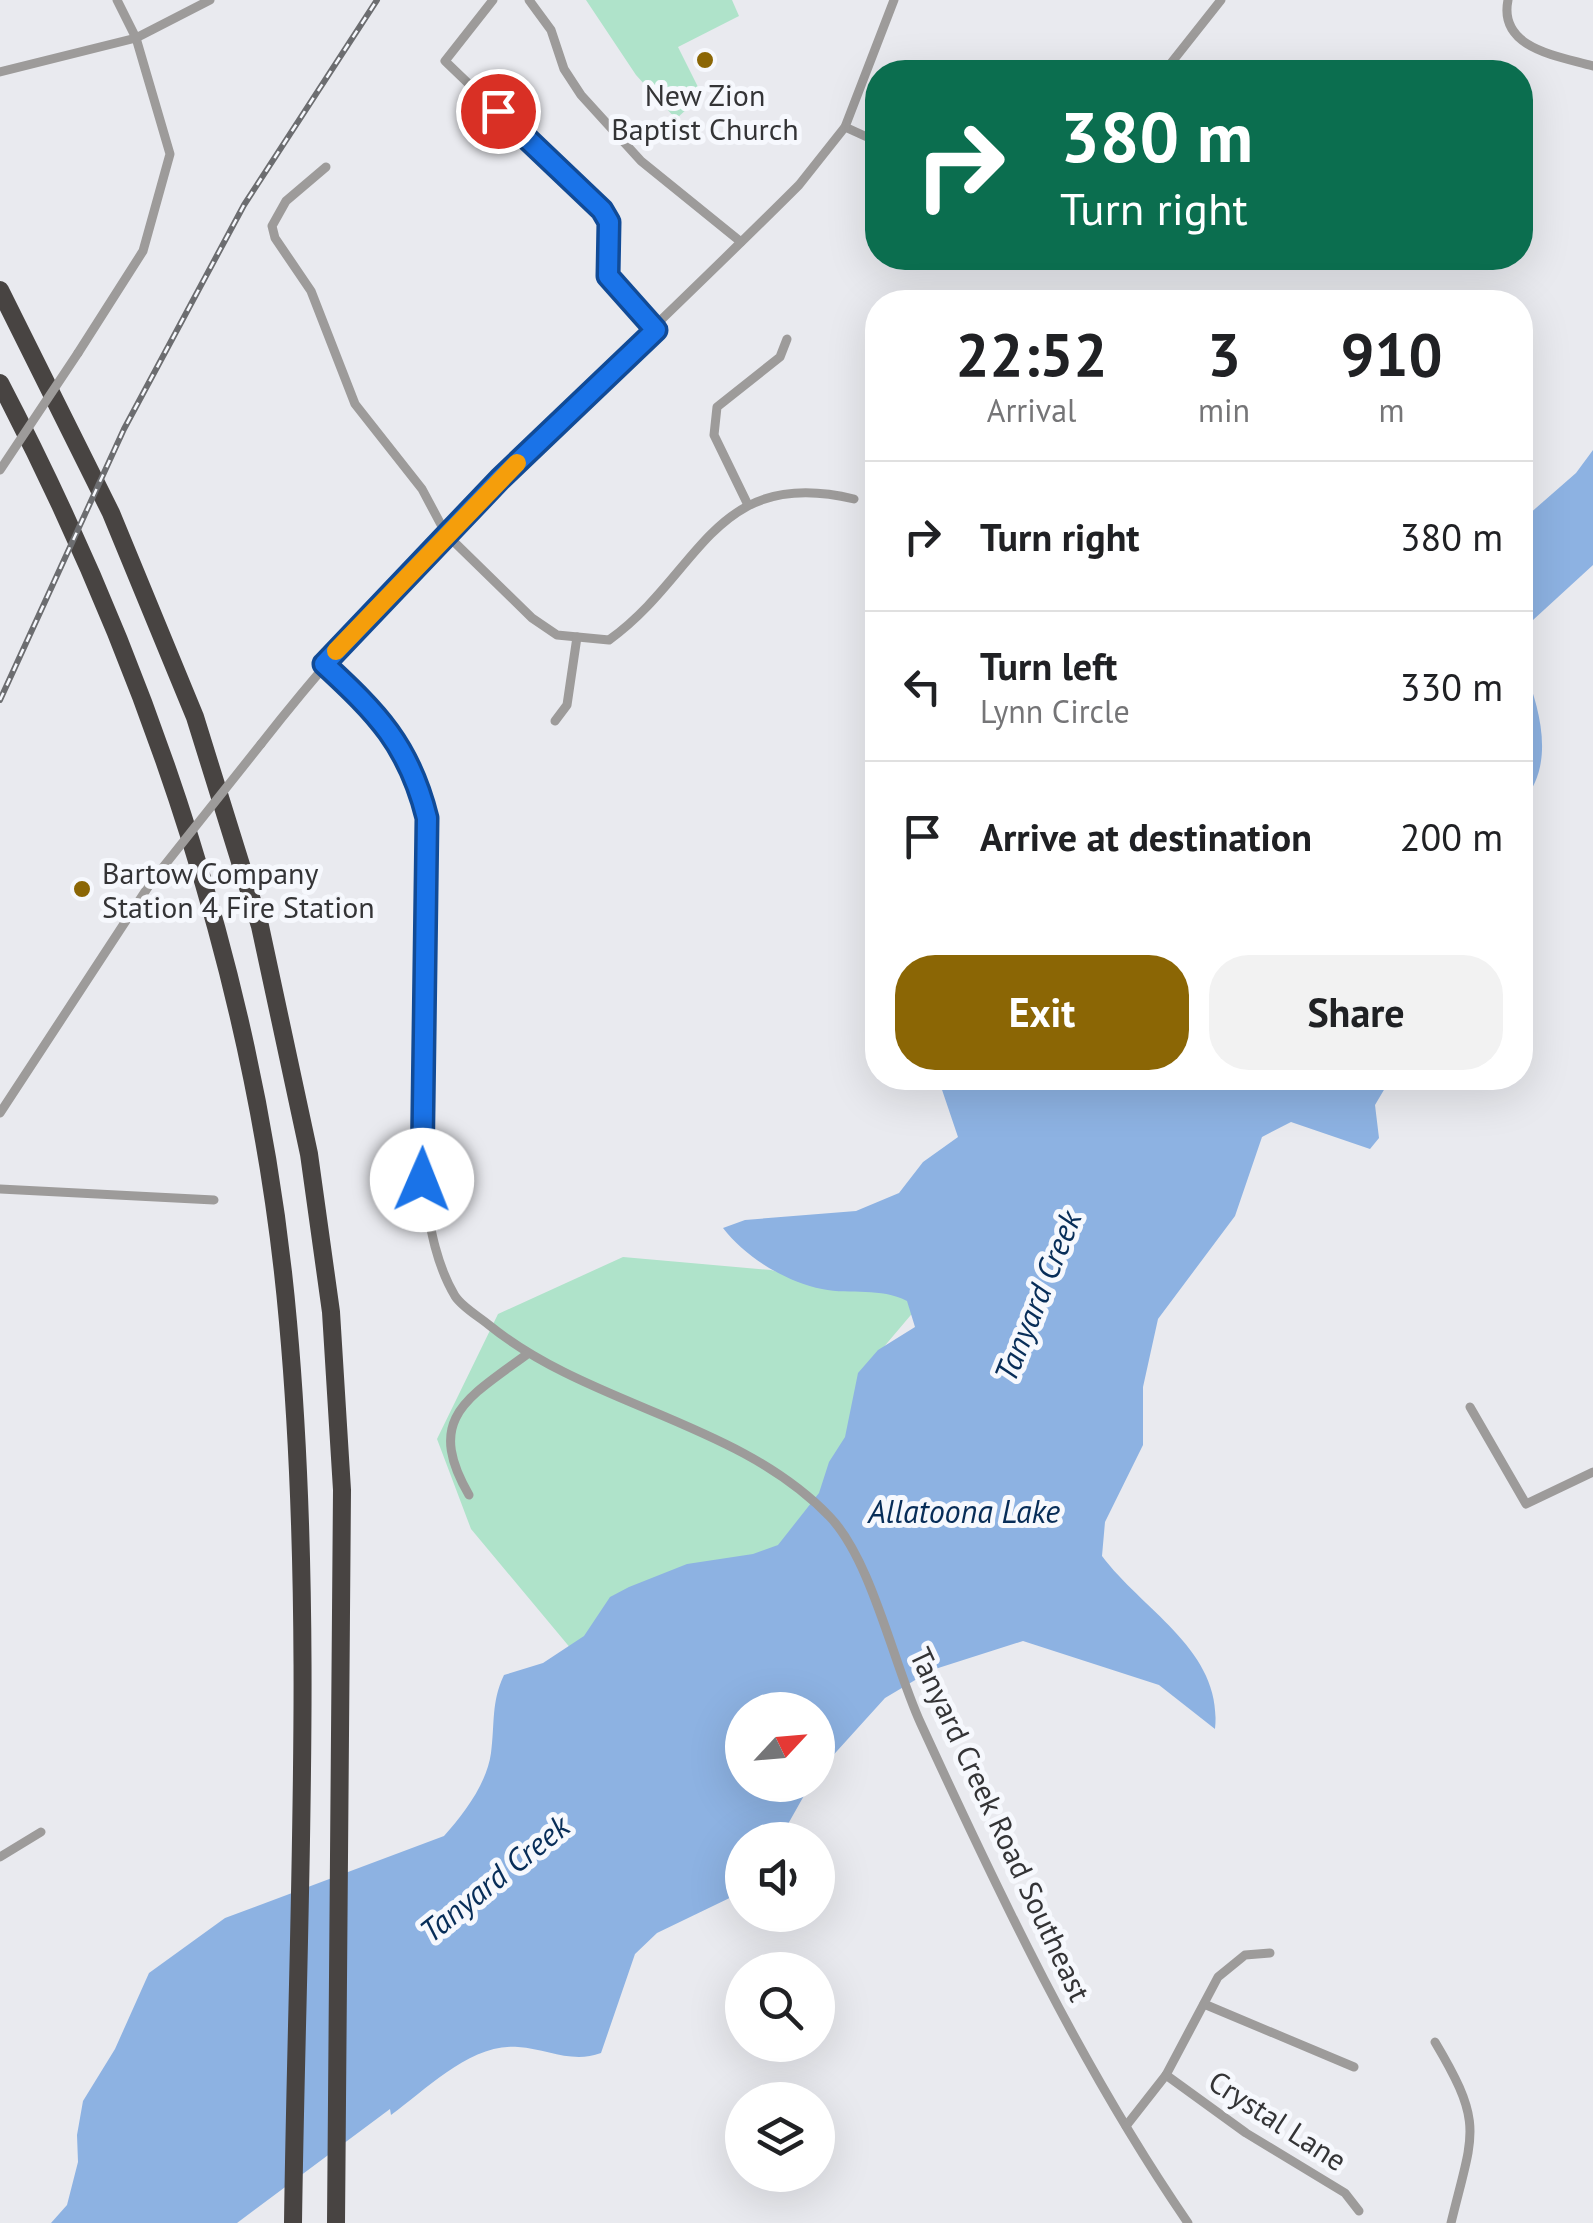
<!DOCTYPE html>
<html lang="en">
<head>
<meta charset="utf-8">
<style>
  :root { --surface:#fff; --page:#f2f2f2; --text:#202124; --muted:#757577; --line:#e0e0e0; --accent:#8b6605 }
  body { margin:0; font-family:"PT Sans",sans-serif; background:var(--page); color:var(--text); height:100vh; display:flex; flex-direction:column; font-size:38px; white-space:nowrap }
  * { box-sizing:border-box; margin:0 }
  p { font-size:32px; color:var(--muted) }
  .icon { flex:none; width:55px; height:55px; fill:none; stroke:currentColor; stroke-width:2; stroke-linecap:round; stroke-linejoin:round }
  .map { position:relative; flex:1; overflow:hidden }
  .drawer { position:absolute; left:865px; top:290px; width:668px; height:800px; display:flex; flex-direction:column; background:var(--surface); border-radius:40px; box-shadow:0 10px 40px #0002 }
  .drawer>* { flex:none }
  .hud { position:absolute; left:865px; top:60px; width:668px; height:210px; border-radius:40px; box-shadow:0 10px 40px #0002; background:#0b6e4f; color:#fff; overflow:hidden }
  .needle { width:65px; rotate:64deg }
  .fabs { position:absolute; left:725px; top:1692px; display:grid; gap:20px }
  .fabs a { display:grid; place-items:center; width:110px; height:110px; border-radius:50%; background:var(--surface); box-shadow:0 10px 40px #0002; font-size:50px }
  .pin { position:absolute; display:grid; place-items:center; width:85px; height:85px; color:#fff; margin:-42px; border:5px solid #fff; border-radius:50%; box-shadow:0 2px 10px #0007 }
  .me { position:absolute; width:110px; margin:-55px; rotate:1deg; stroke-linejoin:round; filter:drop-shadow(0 0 8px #0008) }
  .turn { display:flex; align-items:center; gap:35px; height:210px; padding:0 30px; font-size:45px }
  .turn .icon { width:130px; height:130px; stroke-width:2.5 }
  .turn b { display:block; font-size:70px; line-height:85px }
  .eta { display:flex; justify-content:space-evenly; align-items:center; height:170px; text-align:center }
  .eta b { font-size:60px; font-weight:700; line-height:70px }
  .action { display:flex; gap:20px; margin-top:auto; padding:20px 30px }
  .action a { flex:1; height:115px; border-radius:40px; background:var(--accent); color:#fff; font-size:40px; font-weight:700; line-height:115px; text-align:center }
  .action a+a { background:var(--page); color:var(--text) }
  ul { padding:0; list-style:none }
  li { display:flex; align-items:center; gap:30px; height:150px; padding:0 30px; border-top:2px solid var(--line) }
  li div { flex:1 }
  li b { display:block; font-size:38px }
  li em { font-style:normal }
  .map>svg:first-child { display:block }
  .green { fill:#afe3ca }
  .water { fill:#8db2e2 }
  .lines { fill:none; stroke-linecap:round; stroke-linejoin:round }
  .street { stroke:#9d9b9a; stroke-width:9 }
  .highway { stroke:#484442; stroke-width:18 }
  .rail-casing { stroke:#6c6d70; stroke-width:6 }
  .rail { stroke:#f6f8fd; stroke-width:2.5; stroke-dasharray:8; stroke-linecap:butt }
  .street-bridge { stroke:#9d9b9a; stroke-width:9 }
  .route-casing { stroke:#114b97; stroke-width:25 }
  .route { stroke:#1a73e8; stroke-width:18 }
  .slow { stroke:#f59e0b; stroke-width:18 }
  .poi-dot { fill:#8b6605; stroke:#f6f8fd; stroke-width:4 }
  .labels { text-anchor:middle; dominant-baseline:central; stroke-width:10; stroke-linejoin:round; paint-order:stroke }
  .poi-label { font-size:30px; fill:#343436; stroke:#f6f8fd }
  .street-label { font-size:30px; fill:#343436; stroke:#f6f8fd }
  .water-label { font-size:32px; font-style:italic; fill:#072d58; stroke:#f6f8fd }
</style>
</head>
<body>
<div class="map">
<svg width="1593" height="2223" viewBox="0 0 1593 2223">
  <rect width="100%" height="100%" fill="#e9eaef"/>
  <g class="green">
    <path d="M586,0H732L739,16L678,47L702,95L676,119L636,75Z"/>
    <path d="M623,1257L771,1270L822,1285L889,1284L921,1303L866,1368L833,1484L796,1545L572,1650L471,1529L437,1439L498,1314Z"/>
  </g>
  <g class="water">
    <path d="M1593,450V565L1520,632V522L1576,473Z"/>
    <path d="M1520,658C1538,702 1559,765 1520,804Z"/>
    <path d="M938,1078H1391L1375,1105L1379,1138L1370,1149L1291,1122L1262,1137L1235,1216L1158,1319L1143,1387V1445L1105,1522L1102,1556C1144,1612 1223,1651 1215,1729L1159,1685L1023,1641L932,1670L885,1698L818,1772V1710H742V1785H810L779,1840H742V1892L657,1933L635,1954L601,2053C572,2064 548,2049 518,2047C471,2043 427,2089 391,2115L390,2109L237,2223H51L67,2205L78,2162L77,2135L83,2101L115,2049L149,1973L225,1918L444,1836C464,1814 487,1783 491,1753C495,1724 491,1702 504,1675L543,1663L584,1636L610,1597L629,1587L687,1564L753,1554L778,1545L819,1493L829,1462L845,1437L858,1373L878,1350L915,1327L907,1301C880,1287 852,1295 822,1289C786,1282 745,1257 723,1228L745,1220L856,1211L899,1193L923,1162L958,1137Z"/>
  </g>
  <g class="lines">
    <g class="street">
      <path d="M493,0L445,61L601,211L609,222L608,276L655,329"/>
      <path d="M529,0L551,30L564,69L581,95L641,161L741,242"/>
      <path d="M1508,0C1498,49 1559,56 1593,66"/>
      <path d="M0,72L136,38L210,0"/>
      <path d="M1164,72L1221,0"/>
      <path d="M845,127L878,142"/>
      <path d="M326,167L286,201L272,226L275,238L311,291L355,404L422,489L446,534L532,618L557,635L609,640C701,574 713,465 854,499"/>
      <path d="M78,353L143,251L170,154L136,38L117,0"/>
      <path d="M748,505L714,435L717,407L780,357L787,339"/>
      <path d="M324,664C377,714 409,745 427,818L422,1180C429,1219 434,1261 455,1296C462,1307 478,1316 489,1325C590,1407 738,1421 830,1517C872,1561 894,1666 921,1724C1000,1896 1081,2067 1188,2223"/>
      <path d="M555,721L567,705L577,637"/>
      <path d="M261,744C420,540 617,367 799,185L845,127L894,0"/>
      <path d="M0,1113L152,881"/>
      <path d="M0,1189L214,1200"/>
      <path d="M1470,1407L1526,1504L1593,1472"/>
      <path d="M469,1495C425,1419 466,1399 526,1355"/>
      <path d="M0,1857L41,1832"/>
      <path d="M1204,2004L1354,2067"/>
      <path d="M1435,2042C1485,2126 1473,2132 1451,2223"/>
      <path d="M1166,2075L1246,2133L1345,2193L1359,2211"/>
      <path d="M1126,2126L1166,2075L1218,1977L1245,1955L1270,1953"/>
    </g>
    <g class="highway">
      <path d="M0,290L111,513L195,717L260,926L309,1154L331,1312L342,1490L336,2223"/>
      <path d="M0,383C152,674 259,994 288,1322C315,1620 297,1923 293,2223"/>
    </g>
    <g class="rail-casing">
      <path id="rail" d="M0,700L124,429L244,205L377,0"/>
    </g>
    <use href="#rail" class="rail"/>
    <g class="street-bridge">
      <path d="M0,470L78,353"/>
      <path d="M152,881L261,744"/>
    </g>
  </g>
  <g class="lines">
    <g class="route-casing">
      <path id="route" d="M422,1180L427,818C409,745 377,713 324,664L500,479L656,330L608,276L609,222L602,210L498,111"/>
    </g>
    <use href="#route" class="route"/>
    <path class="slow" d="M336,651L517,463"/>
  </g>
  <g class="poi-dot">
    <circle cx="705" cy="60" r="10"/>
    <circle cx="82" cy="889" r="10"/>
  </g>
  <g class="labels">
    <g class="poi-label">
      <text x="705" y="94">New Zion<tspan x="705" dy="34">Baptist Church</tspan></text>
      <text x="102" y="872" text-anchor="start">Bartow Company<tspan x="102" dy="34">Station 4 Fire Station</tspan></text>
    </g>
    <g class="street-label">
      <text transform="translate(1001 1824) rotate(65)">Tanyard Creek Road Southeast</text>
      <text transform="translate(1278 2120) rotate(33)">Crystal Lane</text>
    </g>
    <g class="water-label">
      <text transform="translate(1037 1296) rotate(-68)">Tanyard Creek</text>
      <text x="964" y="1511">Allatoona Lake</text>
      <text transform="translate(494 1878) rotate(-39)">Tanyard Creek</text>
    </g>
  </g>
</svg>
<div class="fabs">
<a><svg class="needle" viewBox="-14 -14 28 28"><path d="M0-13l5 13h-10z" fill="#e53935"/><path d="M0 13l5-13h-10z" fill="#757577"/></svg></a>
<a><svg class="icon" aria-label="sound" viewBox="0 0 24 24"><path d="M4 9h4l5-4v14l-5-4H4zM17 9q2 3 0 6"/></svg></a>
<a><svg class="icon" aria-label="search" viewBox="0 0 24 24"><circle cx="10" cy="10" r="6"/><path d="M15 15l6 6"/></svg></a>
<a><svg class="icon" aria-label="layers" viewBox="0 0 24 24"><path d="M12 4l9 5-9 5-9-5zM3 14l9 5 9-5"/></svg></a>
</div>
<div class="pin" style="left:498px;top:111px;background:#d93025"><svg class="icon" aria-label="arrive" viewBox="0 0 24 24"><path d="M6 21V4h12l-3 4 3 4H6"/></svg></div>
<svg class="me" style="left:422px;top:1180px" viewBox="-20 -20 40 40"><circle r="19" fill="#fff"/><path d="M0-13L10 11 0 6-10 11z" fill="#1a73e8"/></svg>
<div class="hud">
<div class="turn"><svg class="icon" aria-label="right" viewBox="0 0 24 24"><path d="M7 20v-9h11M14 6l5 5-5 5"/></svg><div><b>380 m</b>Turn right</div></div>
</div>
<section class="drawer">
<div class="eta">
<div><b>22:52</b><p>Arrival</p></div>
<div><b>3</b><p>min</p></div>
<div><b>910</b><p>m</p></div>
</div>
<ul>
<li><svg class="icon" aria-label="right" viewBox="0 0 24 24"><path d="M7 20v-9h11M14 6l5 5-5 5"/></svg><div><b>Turn right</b></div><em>380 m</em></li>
<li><svg class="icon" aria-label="left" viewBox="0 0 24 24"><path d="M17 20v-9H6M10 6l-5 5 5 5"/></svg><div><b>Turn left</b><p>Lynn Circle</p></div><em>330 m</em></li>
<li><svg class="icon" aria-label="arrive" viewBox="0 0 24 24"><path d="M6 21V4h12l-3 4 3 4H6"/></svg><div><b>Arrive at destination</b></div><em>200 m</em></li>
</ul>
<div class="action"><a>Exit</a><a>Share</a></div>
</section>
</div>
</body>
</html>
